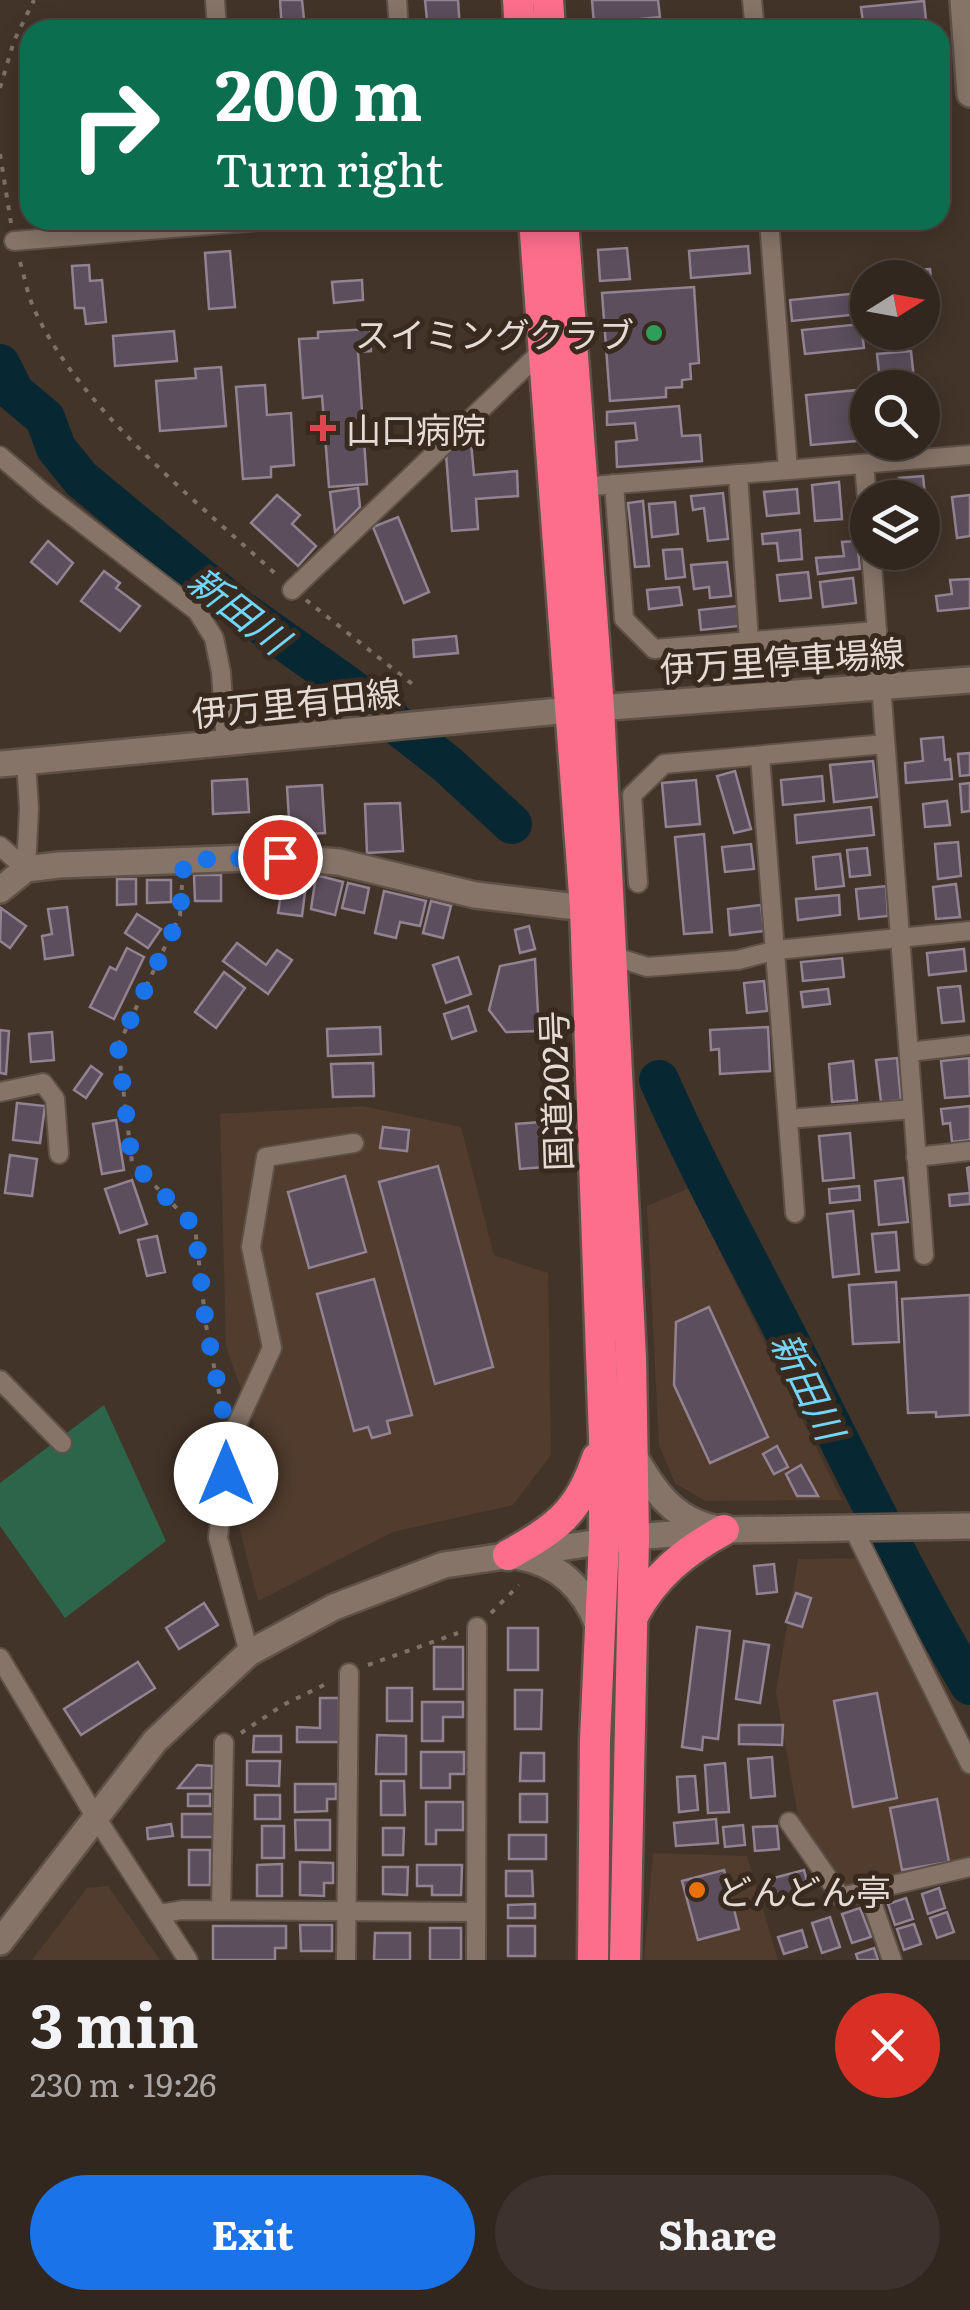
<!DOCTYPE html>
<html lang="en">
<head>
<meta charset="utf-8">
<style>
  :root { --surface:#32271f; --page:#3d332c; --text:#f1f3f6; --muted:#a8a5a4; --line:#4d443d; --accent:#1a73e8 }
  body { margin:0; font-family:Literata,"Noto Sans JP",serif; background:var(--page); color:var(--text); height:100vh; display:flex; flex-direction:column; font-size:38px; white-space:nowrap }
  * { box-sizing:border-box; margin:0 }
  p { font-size:32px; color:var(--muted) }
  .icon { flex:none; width:55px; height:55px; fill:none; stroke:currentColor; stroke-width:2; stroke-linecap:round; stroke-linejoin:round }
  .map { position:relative; height:1960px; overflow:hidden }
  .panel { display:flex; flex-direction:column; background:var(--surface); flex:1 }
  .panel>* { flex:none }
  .guide { position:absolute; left:20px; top:20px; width:930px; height:210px; border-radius:30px; box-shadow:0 5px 25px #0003,0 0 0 2px var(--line); background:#0b6e4f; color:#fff; overflow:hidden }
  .needle { width:65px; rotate:79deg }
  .buttons { position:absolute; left:850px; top:260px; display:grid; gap:20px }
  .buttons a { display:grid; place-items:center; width:90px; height:90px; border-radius:50%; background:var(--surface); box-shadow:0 5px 25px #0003,0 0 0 2px var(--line); font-size:50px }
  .pin { position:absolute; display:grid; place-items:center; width:85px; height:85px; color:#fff; margin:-42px; border:5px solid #fff; border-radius:50%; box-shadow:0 2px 10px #0007 }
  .me { position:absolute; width:110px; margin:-55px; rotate:0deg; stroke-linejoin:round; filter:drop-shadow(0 0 8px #0008) }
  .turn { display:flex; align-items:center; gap:35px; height:210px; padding:0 30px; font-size:45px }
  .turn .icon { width:130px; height:130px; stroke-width:2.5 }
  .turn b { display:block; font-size:70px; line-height:85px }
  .round { display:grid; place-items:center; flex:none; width:105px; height:105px; border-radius:52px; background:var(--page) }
  .headline { display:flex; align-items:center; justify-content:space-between; height:170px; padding:0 30px }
  h1 { font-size:60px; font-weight:700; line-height:75px }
  .cta { display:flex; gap:20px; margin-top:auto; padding:20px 30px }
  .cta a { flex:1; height:115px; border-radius:60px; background:var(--accent); color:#fff; font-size:40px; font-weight:700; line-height:115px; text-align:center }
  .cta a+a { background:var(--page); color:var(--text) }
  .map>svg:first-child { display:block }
  .built { fill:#513c2d }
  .green { fill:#2c6549 }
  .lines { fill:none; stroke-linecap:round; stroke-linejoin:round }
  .river { stroke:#072833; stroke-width:40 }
  .building { fill:#5c4e5c; stroke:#928292; stroke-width:2.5 }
  .street-casing { stroke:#5e5148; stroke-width:22 }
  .secondary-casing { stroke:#5e5148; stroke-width:30 }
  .highway-casing { stroke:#5e5148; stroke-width:35 }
  .path { stroke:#7f7168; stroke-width:4; stroke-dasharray:5 8; stroke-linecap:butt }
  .street { stroke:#867468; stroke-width:18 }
  .secondary { stroke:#867468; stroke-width:25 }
  .highway { stroke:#fd6e8d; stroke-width:30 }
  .route { stroke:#1a73e8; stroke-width:18; stroke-dasharray:0 32.4 }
  .leisure-dot { fill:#2e9e5b; stroke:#392a1f; stroke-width:4 }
  .health-dot { fill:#e0444e; stroke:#392a1f; stroke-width:4 }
  .food-dot { fill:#e8710a; stroke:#392a1f; stroke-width:4 }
  .labels { text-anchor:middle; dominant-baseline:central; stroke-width:10; stroke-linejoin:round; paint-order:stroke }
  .poi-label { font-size:35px; fill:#e5dbd4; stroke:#392a1f; text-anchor:start }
  .street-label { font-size:35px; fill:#e5dbd4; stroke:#392a1f }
  .water-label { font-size:38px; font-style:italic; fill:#70d6fc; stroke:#392a1f }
</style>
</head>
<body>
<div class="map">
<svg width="970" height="1960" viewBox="0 0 970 1960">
  <rect width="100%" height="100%" fill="#433429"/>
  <g class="built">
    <path d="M363,1106L461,1127L494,1255L548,1273L551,1455L513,1505L393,1532L258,1601L232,1499L254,1424L226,1347L220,1114Z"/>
    <path d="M689,1188L842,1500L705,1501L675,1483L659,1445L647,1206Z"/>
    <path d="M876,1558L970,1759V1860L846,1890L798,1816L776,1692L798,1559Z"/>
    <path d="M653,1853L747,1856L778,1960H644Z"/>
    <path d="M108,1886L160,1960H32L87,1888Z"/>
  </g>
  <path class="green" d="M104,1405L166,1541L65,1618L0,1526V1483Z"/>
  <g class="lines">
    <g class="river">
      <path d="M0,364L14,392L45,418L56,448L81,479L236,607L345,684L448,765L512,824"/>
      <path d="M659,1080C701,1176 752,1267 799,1360C854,1470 907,1579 970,1685"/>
    </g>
  </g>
  <g class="building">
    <path d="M280,0H302L305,30H282Z"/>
    <path d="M425,0H458L460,30H428Z"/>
    <path d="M592,0H658L660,17L594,24Z"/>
    <path d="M924,1L926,20L899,22V29L864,30L861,7Z"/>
    <path d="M748,246L750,273L691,278L689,251Z"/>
    <path d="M627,248L630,279L600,281L598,250Z"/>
    <path d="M230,251L235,307L209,309L205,253Z"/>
    <path d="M89,265L90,281L102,280L106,322L86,324L84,308H75L72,266Z"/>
    <path d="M904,269L905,278H871V272Z"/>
    <path d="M930,269L934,310L922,311V278H912L911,270Z"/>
    <path d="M362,280L363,300L334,303L332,282Z"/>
    <path d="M694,287L699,363L690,364L691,379L682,380V387L666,388V397L610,401L602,293Z"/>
    <path d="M859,293L861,314L792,321L790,300Z"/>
    <path d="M861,324L864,348L805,354L802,330Z"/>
    <path d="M370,329L371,351L358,352L367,484L329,487L322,396L303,398L299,339L318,338V332Z"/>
    <path d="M174,331L177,361L115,366L113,336Z"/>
    <path d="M879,332H914L915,343L880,346Z"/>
    <path d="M911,351L914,379L880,382L877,354Z"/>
    <path d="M221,367L226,426L160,431L156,381L196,378L195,369Z"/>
    <path d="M265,385L267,415L291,413L294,465L271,467V477L243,479L236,387Z"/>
    <path d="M868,389V440L811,445L806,395Z"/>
    <path d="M679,406L682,436L700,435L702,461L617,467L616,442L637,440L635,423L607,425V412Z"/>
    <path d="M471,442L474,475L517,471L518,496L476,499L478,529L452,531L446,454L456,444Z"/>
    <path d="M923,476L926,505H922V498H901L899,478Z"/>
    <path d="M839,482L842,519L815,521L812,485Z"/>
    <path d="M358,488L360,507L335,532L330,492Z"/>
    <path d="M797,489L799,513L767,516L764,492Z"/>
    <path d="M723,493L728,539L708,541L704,508L693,510L691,496Z"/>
    <path d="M277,495L300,515L292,524L316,546L298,566L251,523Z"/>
    <path d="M970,495V536L957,538L952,497Z"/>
    <path d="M643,501L649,566L635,567L628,503Z"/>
    <path d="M675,502L678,534L652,537L649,504Z"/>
    <path d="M398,517L429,592L404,603L373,527Z"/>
    <path d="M800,530L802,559L779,561L777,543L763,544L762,534Z"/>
    <path d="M48,541L73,563L57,584L31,562Z"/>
    <path d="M857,541L860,569L818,574L816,558L844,556L842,542Z"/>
    <path d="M682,549L685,577L666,579L663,550Z"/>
    <path d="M727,562L731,596L710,598L709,587L694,589L691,565Z"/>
    <path d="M104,571L120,583L116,588L140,606L120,631L81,601Z"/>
    <path d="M808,572L811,598L780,601L777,575Z"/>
    <path d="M853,578L856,603L823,607L820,582Z"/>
    <path d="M970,579V608L938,611L936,596L952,594L950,580Z"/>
    <path d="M679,587L682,605L649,609L647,590Z"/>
    <path d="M737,606L739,626L701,630L699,610Z"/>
    <path d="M456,636L458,653L414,657L413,640Z"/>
    <path d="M943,737L945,760L950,759L952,779L906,783L905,763L923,761L921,739Z"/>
    <path d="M970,753V775L960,776L958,754Z"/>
    <path d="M873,761L877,797L834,802L830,765Z"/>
    <path d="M735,771L751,829L734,833L717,776Z"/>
    <path d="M822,776L824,801L783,805L781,780Z"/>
    <path d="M247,779L249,812L213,814L212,781Z"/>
    <path d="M696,780L700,824L666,827L662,783Z"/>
    <path d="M970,783V811L962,812L960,784Z"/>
    <path d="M322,785L325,833L290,835L287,787Z"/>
    <path d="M947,801L950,825L925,827L923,804Z"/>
    <path d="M400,803L403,851L367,853L365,804Z"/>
    <path d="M871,807L874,835L797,843L795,815Z"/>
    <path d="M704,834L712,932L684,934L675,837Z"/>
    <path d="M958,842L961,876L938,879L935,844Z"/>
    <path d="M751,844L754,869L725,872L722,847Z"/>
    <path d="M867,848L870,875L850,877L847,850Z"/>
    <path d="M840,854L844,886L816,889L813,857Z"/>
    <path d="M284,874L307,877L302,916L278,913Z"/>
    <path d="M194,875H221V901H195Z"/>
    <path d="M316,875L343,882L335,915L311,909Z"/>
    <path d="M117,879H136V904L117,905Z"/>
    <path d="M147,880H171V902L147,903Z"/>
    <path d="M348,883L369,888L364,913L342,908Z"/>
    <path d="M956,884L960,917L936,919L933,887Z"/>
    <path d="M886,886L888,916L859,919L856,889Z"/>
    <path d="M384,891L426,901L420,926L400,922L396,938L375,933Z"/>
    <path d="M839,895L840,915L798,920L796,899Z"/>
    <path d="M431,901L451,906L443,938L423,933Z"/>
    <path d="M761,905L764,931L730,935L728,909Z"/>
    <path d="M67,907L73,955L45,959L42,936L52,934L48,909Z"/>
    <path d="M1,908L26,926L10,948L0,941Z"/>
    <path d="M137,914L161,929L148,948L125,933Z"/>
    <path d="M529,926L535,949L520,953L515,930Z"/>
    <path d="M237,943L266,965L277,950L292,960L268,994L223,961Z"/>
    <path d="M127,948L144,957L114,1019L90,1007L110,967L116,970Z"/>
    <path d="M964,949L966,971L929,975L927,953Z"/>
    <path d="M458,957L471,994L446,1003L433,965Z"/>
    <path d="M842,958L844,977L803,981L801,962Z"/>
    <path d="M535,959L539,1031L506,1032L489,1010L500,966Z"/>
    <path d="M224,972L245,988L216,1028L195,1012Z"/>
    <path d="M764,981L767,1011L747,1013L744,983Z"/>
    <path d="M960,986L964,1021L942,1023L938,988Z"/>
    <path d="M828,989L830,1004L803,1007L801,992Z"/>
    <path d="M468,1006L476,1031L452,1039L444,1014Z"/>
    <path d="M380,1027L381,1054L328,1056L327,1029Z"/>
    <path d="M768,1027L770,1071L720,1074L719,1049L711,1050L710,1030Z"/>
    <path d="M0,1030L9,1031L6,1074L0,1073Z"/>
    <path d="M52,1032L54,1060L31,1062L29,1034Z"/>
    <path d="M897,1058L901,1100L881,1102L876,1060Z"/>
    <path d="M969,1058L970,1096L945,1098L941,1061Z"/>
    <path d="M853,1061L857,1100L832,1102L829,1064Z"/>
    <path d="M373,1063L374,1096L333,1097L331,1064Z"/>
    <path d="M91,1066L102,1074L86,1098L74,1090Z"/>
    <path d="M17,1103L45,1106L40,1143L13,1140Z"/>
    <path d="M970,1106V1140L952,1142L950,1123L943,1124L941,1109Z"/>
    <path d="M116,1120L124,1170L102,1174L93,1124Z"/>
    <path d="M540,1122L544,1167L520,1169L516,1124Z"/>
    <path d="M383,1127L409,1130L407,1151L380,1148Z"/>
    <path d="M850,1133L854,1178L823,1181L819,1136Z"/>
    <path d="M10,1155L37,1159L32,1196L5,1193Z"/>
    <path d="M438,1166L493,1367L435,1384L379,1182Z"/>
    <path d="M970,1167V1204L950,1206L949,1195L970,1193L967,1168Z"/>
    <path d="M345,1176L366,1252L309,1268L288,1192Z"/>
    <path d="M903,1178L908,1222L879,1225L875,1181Z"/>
    <path d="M132,1180L147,1224L120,1233L105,1189Z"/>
    <path d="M859,1186L860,1200L830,1203L829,1189Z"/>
    <path d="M853,1211L859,1274L833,1277L827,1214Z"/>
    <path d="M896,1232L899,1270L876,1272L872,1234Z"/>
    <path d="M157,1236L165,1272L147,1276L138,1240Z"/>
    <path d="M374,1279L412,1415L387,1421L390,1433L372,1438L368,1427L354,1431L317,1294Z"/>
    <path d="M896,1282L899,1342L853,1344L849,1285Z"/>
    <path d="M970,1295V1415L936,1417V1412L908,1413L902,1299Z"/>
    <path d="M709,1307L768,1437L710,1463L674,1385L676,1322Z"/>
    <path d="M777,1446L788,1467L774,1474L763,1454Z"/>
    <path d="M801,1465L818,1496H797L786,1474Z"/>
    <path d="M774,1564L777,1592L757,1594L754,1566Z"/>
    <path d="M796,1593L811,1598L802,1627L786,1622Z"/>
    <path d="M204,1603L218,1625L179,1649L166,1628Z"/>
    <path d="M697,1627L730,1631L718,1739L703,1737L702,1750L682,1747Z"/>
    <rect x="508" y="1628" width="30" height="42"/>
    <path d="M744,1641L769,1645L760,1703L736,1699Z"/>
    <rect x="434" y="1647" width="29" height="42"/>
    <path d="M138,1662L155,1688L81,1735L64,1709Z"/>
    <rect x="387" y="1688" width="25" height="33"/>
    <path d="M515,1690H542L541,1729H515Z"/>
    <path d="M877,1693L897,1798L853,1807L834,1701Z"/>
    <path d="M320,1698H339V1742H297V1727L320,1728Z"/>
    <path d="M422,1702H463V1717H443V1741H422Z"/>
    <path d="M739,1725H783L782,1745L739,1744Z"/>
    <path d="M377,1735L406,1736V1774H376Z"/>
    <path d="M254,1736H281V1752H253Z"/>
    <path d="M421,1752H464V1774H450V1788H421Z"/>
    <path d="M521,1753H544V1781H520Z"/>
    <path d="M772,1757L775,1796L751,1798L748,1759Z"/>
    <path d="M247,1761H280L279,1786L247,1785Z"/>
    <path d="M725,1763L729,1812L708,1813L705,1765Z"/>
    <path d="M197,1765L212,1766V1788H178Z"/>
    <path d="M695,1776L698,1810L679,1812L677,1777Z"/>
    <path d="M381,1781H404L405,1815H381Z"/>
    <path d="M295,1784H336V1799H327V1811L295,1812Z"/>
    <rect x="188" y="1794" width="22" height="12"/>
    <rect x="520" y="1794" width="27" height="28"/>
    <rect x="255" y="1795" width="25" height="24"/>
    <path d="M937,1799L949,1862L902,1870L890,1808Z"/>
    <path d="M426,1802H463V1830H436V1844H426Z"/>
    <rect x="182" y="1814" width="32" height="23"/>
    <path d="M716,1819L718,1843L676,1846L674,1823Z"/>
    <path d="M295,1820H330V1850H296Z"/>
    <path d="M171,1824L173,1836L148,1839L147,1828Z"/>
    <path d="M743,1825L745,1845L725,1847L723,1827Z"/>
    <rect x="262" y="1826" width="22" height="32"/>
    <path d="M777,1826L779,1849L755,1851L753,1827Z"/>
    <path d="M383,1828H404L403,1855H383Z"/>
    <rect x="509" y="1835" width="37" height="24"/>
    <rect x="189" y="1850" width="21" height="35"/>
    <path d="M300,1862L333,1863V1883H324V1896L300,1895Z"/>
    <path d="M282,1864V1896H257V1865Z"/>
    <path d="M417,1865H462L461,1895H432V1886H417Z"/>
    <path d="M383,1867H408L407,1895L383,1894Z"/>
    <path d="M724,1870L739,1929L698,1940L682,1881Z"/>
    <path d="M804,1870L809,1889L774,1898L770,1879Z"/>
    <path d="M506,1871H532L533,1896H506Z"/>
    <path d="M939,1888L945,1908L928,1914L922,1894Z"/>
    <path d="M906,1898L913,1919L895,1925L888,1904Z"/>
    <path d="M535,1904V1918H508V1905Z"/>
    <path d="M860,1908L871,1937L852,1943L842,1914Z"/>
    <path d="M947,1912L954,1932L937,1938L930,1918Z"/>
    <path d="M830,1917L840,1947L822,1953L812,1923Z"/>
    <path d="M914,1924L921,1944L904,1950L897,1929Z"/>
    <path d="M300,1925H332V1951H301Z"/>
    <path d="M213,1926H286V1948H275V1960H213Z"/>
    <rect x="508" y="1926" width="27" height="30"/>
    <rect x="430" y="1928" width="31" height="32"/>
    <path d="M802,1930L807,1947L784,1954L778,1937Z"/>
    <path d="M375,1933H410V1960H374Z"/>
    <path d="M874,1948L878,1960H858L856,1954Z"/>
  </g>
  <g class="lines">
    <g class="street-casing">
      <g id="street">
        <path d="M215,0L217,30"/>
        <path d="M397,0L399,30"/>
        <path d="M752,0L755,30"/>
        <path d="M769,220L788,470"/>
        <path d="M14,241L270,220"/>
        <path d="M0,456L47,496L197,611L214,638L221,672L226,744"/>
        <path d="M864,464L868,509"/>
        <path d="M738,474L749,641"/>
        <path d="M614,484L624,619L654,649L877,631"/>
        <path d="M581,487L970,455"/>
        <path d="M871,552L924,1255"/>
        <path d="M292,590L545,348"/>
        <path d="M760,756L795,1213"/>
        <path d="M0,846L26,869"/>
        <path d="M26,869L29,808L26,761"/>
        <path d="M638,883L632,795L664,764L885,744"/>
        <path d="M613,956L647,967L738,960L777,950L970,931"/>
        <path d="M909,1052L970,1045"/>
        <path d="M0,1092L43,1083L55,1099L59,1154"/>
        <path d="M788,1119L913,1109"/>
        <path d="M916,1157L970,1151"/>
        <path d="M0,1380L62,1443"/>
        <path d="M853,1528L970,1764"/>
        <path d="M249,1653L218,1538L229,1442L272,1348L251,1247L266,1157L354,1143"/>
        <path d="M0,1658L95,1816L188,1960"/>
        <path d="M789,1822L841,1897L970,1867"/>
        <path d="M868,1891L892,1960"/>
        <path d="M221,1910L224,1743"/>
        <path d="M159,1914L182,1910L476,1912"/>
        <path d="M346,1960L349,1673"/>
        <path d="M476,1960L477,1627"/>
      </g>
    </g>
    <g class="secondary-casing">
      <g id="secondary">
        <path d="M963,0L970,94"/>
        <path d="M0,764L570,710L970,680"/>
        <path d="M0,890L26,869L59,865L279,857L339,862L475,895L585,908L593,921"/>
        <path d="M633,1454C653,1489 672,1519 714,1528"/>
        <path d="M520,1557C560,1564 584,1589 598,1625"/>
        <path d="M0,1942L155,1741L249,1653L334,1607L444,1565L634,1537L724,1530L970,1526"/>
      </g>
    </g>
    <g class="highway-casing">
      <g id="highway">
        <path d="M518,0L520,30"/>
        <path d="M548,0L550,30"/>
        <path d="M534,220L585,908L604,1438V1541L595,1740L593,1960"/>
        <path d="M563,220L599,708L631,1358L634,1537L625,1960"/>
        <path d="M508,1555C557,1528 579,1512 597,1458"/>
        <path d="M633,1616C654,1576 685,1551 724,1530"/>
      </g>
    </g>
    <g class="path">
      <path d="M0,88L14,41L34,0"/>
      <path d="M0,154L11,223"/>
      <path d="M20,262C25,278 28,298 36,313C82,411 201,505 280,578"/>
      <path d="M306,600L416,687"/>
      <path d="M182,885L180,915L118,1046L132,1162L195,1227L206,1325L222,1408"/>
      <path d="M491,1613L519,1585"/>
      <path d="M368,1665L458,1633"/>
      <path d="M241,1733L283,1705L328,1683"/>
    </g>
    <use href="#street" class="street"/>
    <use href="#secondary" class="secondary"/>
    <use href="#highway" class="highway"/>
  </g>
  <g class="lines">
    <path class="route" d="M226,1474L229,1442L206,1325L195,1227L132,1162L118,1046L180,916L184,860L280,857"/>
  </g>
  <circle class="leisure-dot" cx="654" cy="333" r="10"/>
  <path class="health-dot" d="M318 413h10v10h10v10h-10v10h-10v-10h-10v-10h10z"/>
  <circle class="food-dot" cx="697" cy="1890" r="10"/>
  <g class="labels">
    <g class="poi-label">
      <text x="634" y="333" text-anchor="end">スイミングクラブ</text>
      <text x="346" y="428">山口病院</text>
      <text x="717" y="1890">どんどん亭</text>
    </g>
    <g class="street-label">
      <text transform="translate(782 659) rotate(-4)">伊万里停車場線</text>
      <text transform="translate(296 701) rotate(-6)">伊万里有田線</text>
      <text transform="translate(554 1091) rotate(-92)">国道202号</text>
    </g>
    <g class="water-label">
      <text transform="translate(240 608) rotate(38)">新田川</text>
      <text transform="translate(810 1385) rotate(64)">新田川</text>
    </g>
  </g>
</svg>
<div class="buttons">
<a><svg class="needle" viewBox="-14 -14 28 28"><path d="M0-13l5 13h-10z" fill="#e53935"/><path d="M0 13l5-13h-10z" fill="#a8a5a4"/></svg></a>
<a><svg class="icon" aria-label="search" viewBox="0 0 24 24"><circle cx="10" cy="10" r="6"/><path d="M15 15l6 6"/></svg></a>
<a><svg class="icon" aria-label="layers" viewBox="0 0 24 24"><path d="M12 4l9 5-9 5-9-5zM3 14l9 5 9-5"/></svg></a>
</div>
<div class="pin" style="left:280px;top:857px;background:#d93025"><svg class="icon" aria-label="arrive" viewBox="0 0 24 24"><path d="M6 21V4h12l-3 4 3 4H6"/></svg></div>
<svg class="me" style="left:226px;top:1474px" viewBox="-20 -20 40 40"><circle r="19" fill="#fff"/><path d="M0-13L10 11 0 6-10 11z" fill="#1a73e8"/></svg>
<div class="guide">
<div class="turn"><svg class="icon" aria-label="right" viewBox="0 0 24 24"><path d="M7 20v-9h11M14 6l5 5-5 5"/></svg><div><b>200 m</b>Turn right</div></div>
</div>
</div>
<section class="panel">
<div class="headline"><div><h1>3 min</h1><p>230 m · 19:26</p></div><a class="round" style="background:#d93025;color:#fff"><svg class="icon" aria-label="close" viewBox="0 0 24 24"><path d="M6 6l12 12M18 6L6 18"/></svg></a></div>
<div class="cta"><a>Exit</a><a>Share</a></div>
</section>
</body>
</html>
